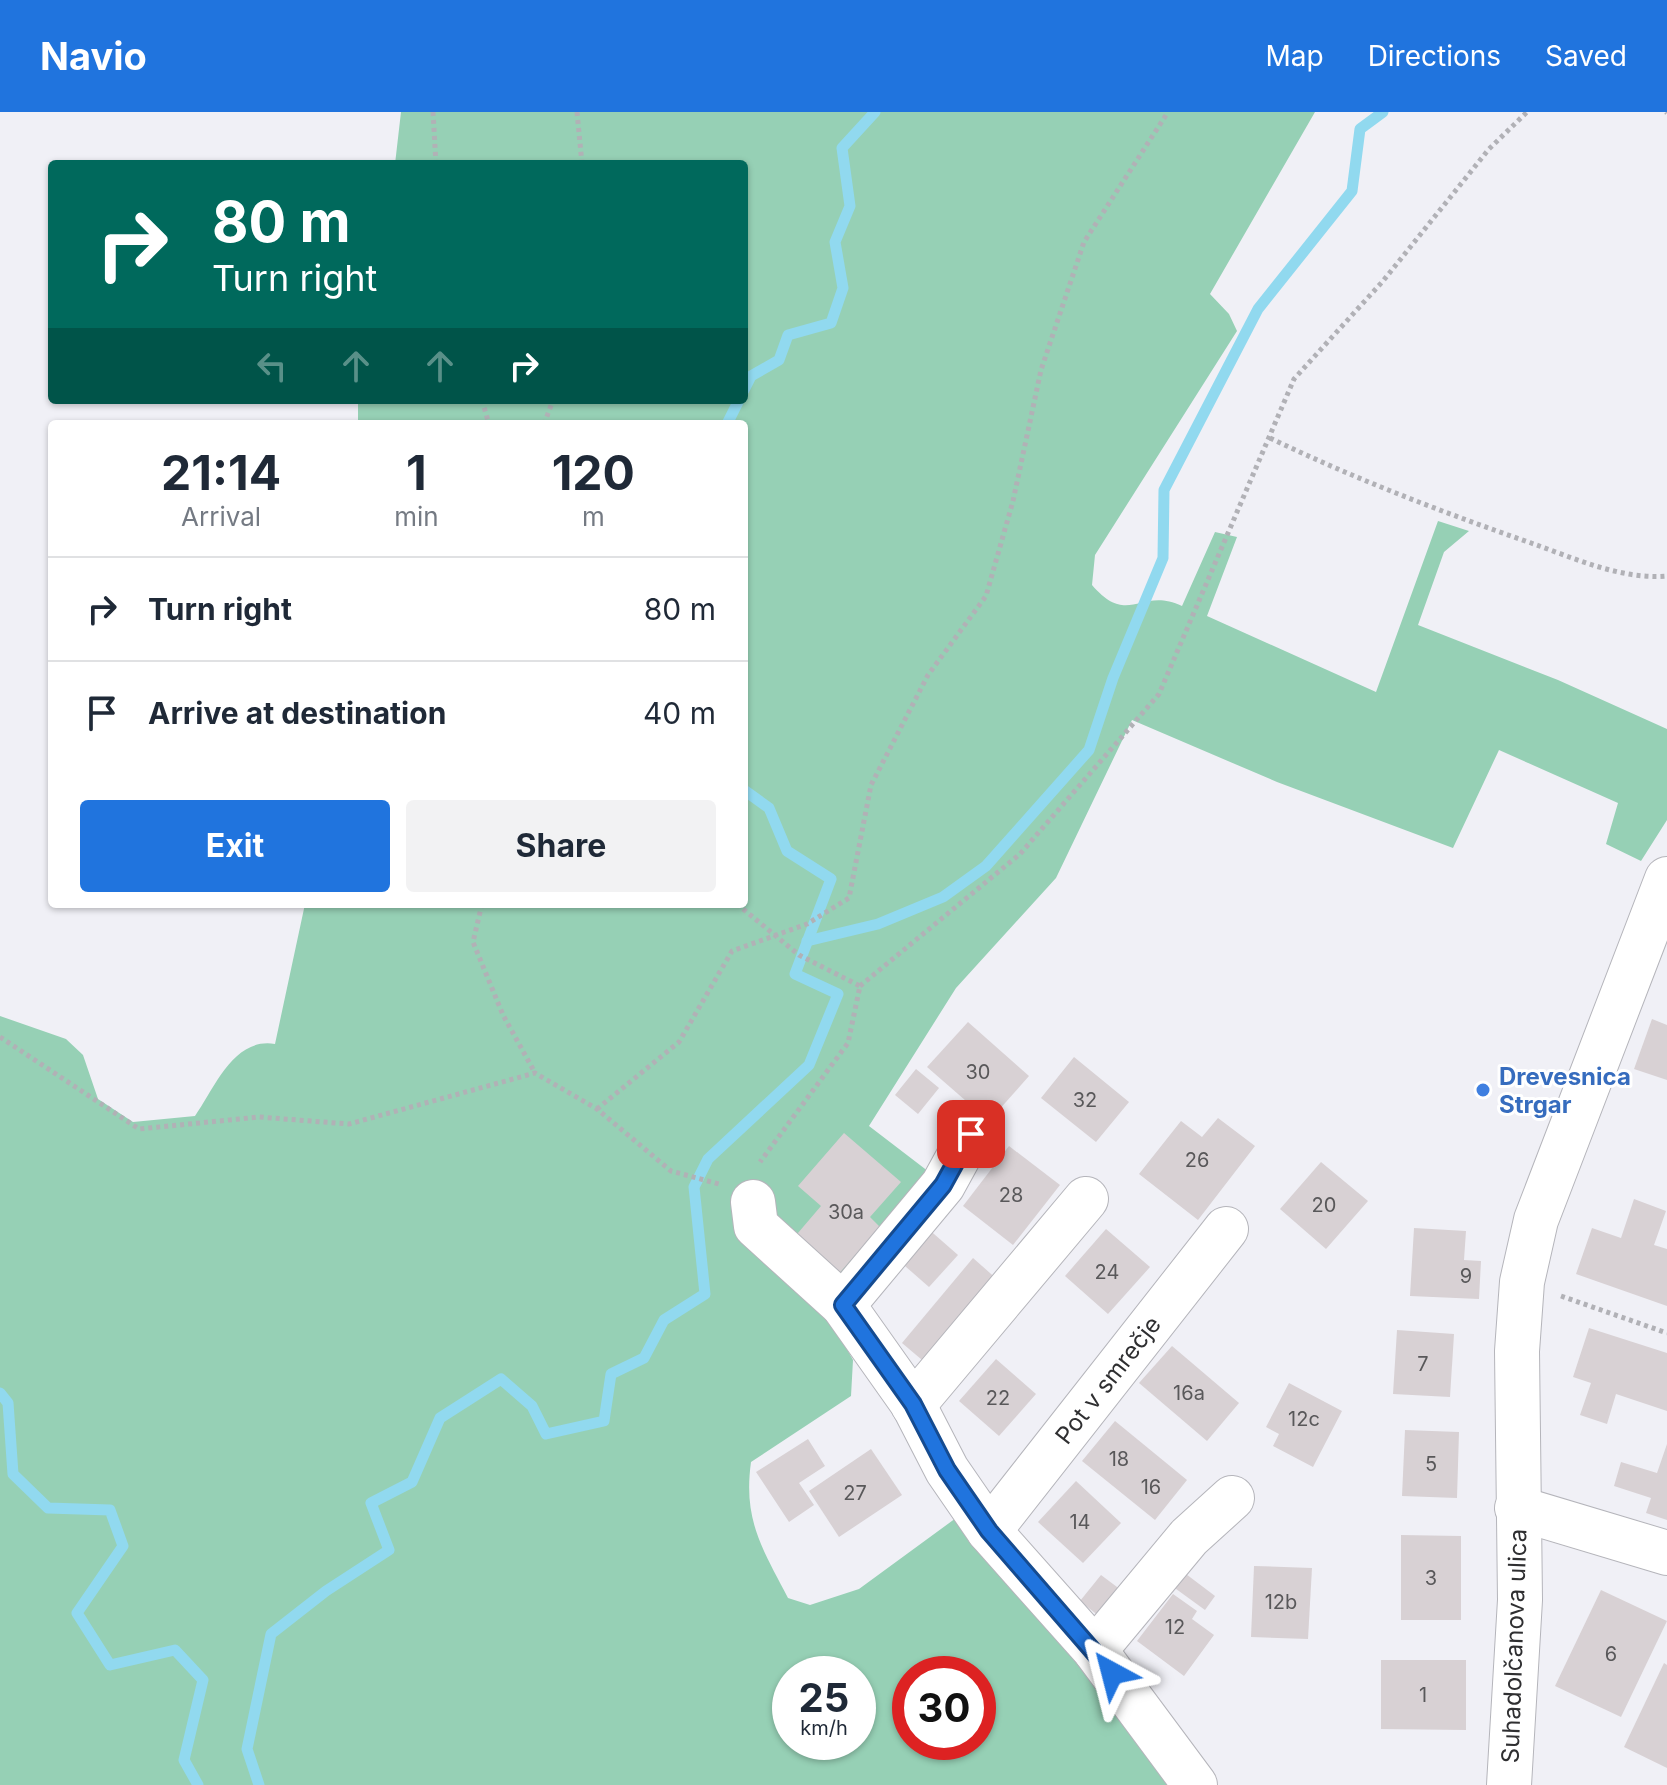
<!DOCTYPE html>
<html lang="en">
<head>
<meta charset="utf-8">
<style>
  :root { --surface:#fff; --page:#f2f2f3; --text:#1f2937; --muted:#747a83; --line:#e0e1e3; --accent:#2074de }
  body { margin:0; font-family:Inter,sans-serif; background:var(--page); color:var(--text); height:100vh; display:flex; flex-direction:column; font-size:30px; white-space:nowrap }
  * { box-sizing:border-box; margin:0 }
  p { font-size:26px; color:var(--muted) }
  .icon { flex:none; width:44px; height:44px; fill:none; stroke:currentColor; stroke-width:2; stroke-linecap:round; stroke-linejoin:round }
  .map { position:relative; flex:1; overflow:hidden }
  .side { position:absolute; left:48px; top:308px; width:700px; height:488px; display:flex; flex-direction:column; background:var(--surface); border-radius:8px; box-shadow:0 2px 6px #0004 }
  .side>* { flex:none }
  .banner { position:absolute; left:48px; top:48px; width:700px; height:244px; border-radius:8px; box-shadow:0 2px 6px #0004; background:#00695c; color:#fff; overflow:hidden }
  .speed { position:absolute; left:772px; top:1544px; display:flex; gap:16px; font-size:40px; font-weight:700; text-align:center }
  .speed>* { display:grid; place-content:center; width:104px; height:104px; border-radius:50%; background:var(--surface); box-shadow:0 2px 6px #0004; line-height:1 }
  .speed small { font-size:20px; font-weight:400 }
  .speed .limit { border:12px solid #d22; background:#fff; color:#111 }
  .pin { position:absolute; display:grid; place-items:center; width:68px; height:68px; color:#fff; margin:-34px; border-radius:16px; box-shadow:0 4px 12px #0006 }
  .me { position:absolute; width:88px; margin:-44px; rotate:322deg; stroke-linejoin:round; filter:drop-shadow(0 0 6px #0008) }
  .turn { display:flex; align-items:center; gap:28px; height:168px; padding:0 32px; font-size:36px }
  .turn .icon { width:104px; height:104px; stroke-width:2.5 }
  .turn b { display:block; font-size:56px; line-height:68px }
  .lanes { display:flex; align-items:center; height:76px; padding:0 32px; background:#0003; justify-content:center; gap:40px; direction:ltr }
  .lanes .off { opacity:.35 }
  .eta { display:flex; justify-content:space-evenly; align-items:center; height:136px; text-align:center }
  .eta b { font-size:48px; font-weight:700; line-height:56px }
  .action { display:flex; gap:16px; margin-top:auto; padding:16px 32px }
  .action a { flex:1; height:92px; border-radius:8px; background:var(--accent); color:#fff; font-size:32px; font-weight:700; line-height:92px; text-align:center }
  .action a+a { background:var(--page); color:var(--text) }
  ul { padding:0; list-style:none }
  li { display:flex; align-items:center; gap:24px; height:104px; padding:0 32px; border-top:2px solid var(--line) }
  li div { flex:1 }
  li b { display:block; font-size:30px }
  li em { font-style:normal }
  header { display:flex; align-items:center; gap:48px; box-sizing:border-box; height:112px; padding:0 40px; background:var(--accent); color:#fff }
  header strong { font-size:38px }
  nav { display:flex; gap:44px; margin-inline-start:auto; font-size:28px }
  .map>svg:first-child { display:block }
  .green { fill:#96d0b5; fill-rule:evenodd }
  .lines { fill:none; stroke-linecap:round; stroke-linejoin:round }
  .stream { stroke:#91d9ef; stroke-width:11 }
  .building { fill:#d8d1d4 }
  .minor-casing { stroke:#b5b5bb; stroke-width:46 }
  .path { stroke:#b1b1b6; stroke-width:5; stroke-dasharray:4 4; stroke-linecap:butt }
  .minor { stroke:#fff; stroke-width:44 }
  .route-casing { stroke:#154b90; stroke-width:20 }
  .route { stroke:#2074de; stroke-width:14 }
  .shop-dot { fill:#3f7fe0; stroke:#fff; stroke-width:3 }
  .labels { text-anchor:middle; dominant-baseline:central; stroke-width:6; stroke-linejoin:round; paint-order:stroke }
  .number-label { font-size:20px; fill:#59585a }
  .shop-label { font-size:24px; font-weight:bold; fill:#366cbe; stroke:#fff; text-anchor:start }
  .street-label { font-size:24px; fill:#2f2f31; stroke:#fff }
</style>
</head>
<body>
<header>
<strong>Navio</strong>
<nav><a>Map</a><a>Directions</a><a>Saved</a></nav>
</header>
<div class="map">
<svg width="1667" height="1673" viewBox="0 0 1667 1673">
  <rect width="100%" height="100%" fill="#f0f0f6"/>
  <path class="green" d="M401,0H1315L1210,182L1229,202L1237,219L1095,443L1092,473C1129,516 1140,474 1182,494L1215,420L1237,425L1207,504L1376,580L1438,409L1469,419L1444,440L1418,513L1558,568L1667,617V708L1641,749L1606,732L1618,691L1499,638L1453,736L1277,670L1132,608L1056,766L956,876L869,1014L933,1063L834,1214L853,1248L851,1284L751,1350C743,1408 762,1436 788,1486L810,1493L859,1477L956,1406L1076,1543L1170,1673H0V904L66,927L83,943L98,987L133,1010L195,1004C215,975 234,925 275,932L305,792H744V312H358V288H744V52H395ZM790,1562H858V1630H790ZM910,1562H978V1630H910Z"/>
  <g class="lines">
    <g class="stream">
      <path d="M744,278L751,264L779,248L788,223L831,211L843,176L835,130L850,94L842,36L875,0"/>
      <path d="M727,312L739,288"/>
      <path d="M807,829L878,812L943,785L986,754L1089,638L1113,566L1163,446L1164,378L1258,197L1352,79L1360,17L1383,0"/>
      <path d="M0,1281L8,1291L13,1362L48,1396L110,1398L123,1434L77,1501L110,1553L175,1538L203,1568L184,1648L198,1673"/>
      <path d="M259,1673L247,1637L271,1522L326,1479L389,1438L371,1391L412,1370L440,1306L501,1267L532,1294L546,1322L604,1309L611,1262L644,1246L664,1208L705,1182L694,1075L708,1047L809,953L838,882L795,862L831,767L787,739L769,696L744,678"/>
    </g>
  </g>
  <g class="building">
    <path d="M1652,907L1667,913V968L1634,957Z"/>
    <path d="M968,910L1029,964L989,1009L927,955Z"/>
    <path d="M1074,945L1129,990L1096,1030L1041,986Z"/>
    <path d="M916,957L939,976L918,1002L895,983Z"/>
    <path d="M1218,1006L1255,1034L1198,1108L1139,1062L1181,1009L1202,1025Z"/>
    <path d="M844,1021L901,1070L870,1105L880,1115L829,1173L786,1135L821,1094L798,1074Z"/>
    <path d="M1009,1034L1060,1073L1013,1133L963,1094Z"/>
    <path d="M1321,1050L1368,1089L1326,1137L1280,1097Z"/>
    <path d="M1634,1087L1666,1099L1654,1133L1667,1137V1194L1576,1162L1592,1116L1621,1126Z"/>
    <path d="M926,1115L958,1143L929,1175L897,1147Z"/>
    <path d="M1414,1116L1466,1119L1464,1148L1481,1149L1479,1187L1410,1184Z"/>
    <path d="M1106,1117L1150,1155L1108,1202L1065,1164Z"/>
    <path d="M973,1146L999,1169L928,1253L902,1231Z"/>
    <path d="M1589,1216L1667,1241V1299L1616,1282L1607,1312L1580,1303L1591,1271L1573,1265Z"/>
    <path d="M1397,1218L1454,1222L1450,1285L1393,1282Z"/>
    <path d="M1172,1234L1239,1291L1207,1329L1139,1271Z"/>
    <path d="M996,1247L1036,1282L999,1324L959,1289Z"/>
    <path d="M1289,1271L1342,1299L1313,1355L1273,1334L1279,1322L1266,1315Z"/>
    <path d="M1115,1309L1187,1368L1155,1408L1082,1349Z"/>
    <path d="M1405,1318L1459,1320L1457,1386L1402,1384Z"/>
    <path d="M808,1327L825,1354L799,1371L814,1393L789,1410L756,1360Z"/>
    <path d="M1667,1332V1408L1646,1401L1651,1386L1614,1374L1621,1350L1657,1361Z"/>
    <path d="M871,1337L902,1383L839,1425L809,1379Z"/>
    <path d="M1076,1369L1121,1411L1083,1451L1038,1410Z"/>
    <path d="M1401,1423L1461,1424V1508H1401Z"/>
    <path d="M1254,1454L1312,1456L1308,1527L1251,1525Z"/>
    <path d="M1182,1459L1215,1484L1205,1498L1172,1474Z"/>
    <path d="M1101,1463L1121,1478L1100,1505L1080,1489Z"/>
    <path d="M1601,1478L1667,1509L1621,1605L1555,1574Z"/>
    <path d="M1173,1482L1197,1499L1192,1507L1214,1523L1184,1564L1137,1529Z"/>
    <path d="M1381,1548H1466V1618L1381,1617Z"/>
    <path d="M1664,1551L1667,1553V1656L1624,1635Z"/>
  </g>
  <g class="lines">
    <g class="minor-casing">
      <g id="minor">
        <path d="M753,1090L756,1114L843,1193L913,1292L947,1358L989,1419L1094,1537L1195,1673"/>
        <path d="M843,1193L943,1073L971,1022"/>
        <path d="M913,1293L1086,1087"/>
        <path d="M1517,1396L1667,1441"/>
        <path d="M989,1419L1226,1117"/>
        <path d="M1095,1538L1189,1425L1232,1386"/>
        <path d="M1509,1673L1520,1488L1517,1239L1522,1170L1536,1108L1667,767"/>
      </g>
    </g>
    <g class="path">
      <path d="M433,0L436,52"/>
      <path d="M577,0L582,52"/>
      <path d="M1666,0L1667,1"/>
      <path d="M482,288L489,312"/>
      <path d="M544,312L553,288"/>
      <path d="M1270,326C1355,367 1442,400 1531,431C1574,446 1621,468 1667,464"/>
      <path d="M482,792L473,830L503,903L535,961"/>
      <path d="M737,792L799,843L860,874L848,931L760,1050"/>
      <path d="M860,874L1020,742L1159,582L1294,267L1383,169L1489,37L1527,0"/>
      <path d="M0,925L139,1017L259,1005L349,1012L535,961L597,997L671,1059L719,1072"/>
      <path d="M597,997L679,930L732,839L807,812L849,786L871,673L928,563L986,484L1013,389L1041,258L1084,130L1168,0"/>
      <path d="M1561,1184L1667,1221"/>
    </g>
    <use href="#minor" class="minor"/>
  </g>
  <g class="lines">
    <g class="route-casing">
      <path id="route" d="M971,1022L943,1073L843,1193L913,1292L947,1358L989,1419L1112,1561"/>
    </g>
    <use href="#route" class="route"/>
  </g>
  <circle class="shop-dot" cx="1483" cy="978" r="8"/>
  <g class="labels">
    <g class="number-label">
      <text x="978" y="960">30</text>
      <text x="1085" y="988">32</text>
      <text x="1197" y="1048">26</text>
      <text x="1011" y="1083">28</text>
      <text x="1324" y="1093">20</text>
      <text x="846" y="1100">30a</text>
      <text x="1107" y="1160">24</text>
      <text x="1466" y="1164">9</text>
      <text x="1423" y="1252">7</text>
      <text x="1189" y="1281">16a</text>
      <text x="998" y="1286">22</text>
      <text x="1304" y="1307">12c</text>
      <text x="1119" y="1347">18</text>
      <text x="1431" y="1352">5</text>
      <text x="1151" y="1375">16</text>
      <text x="855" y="1381">27</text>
      <text x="1080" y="1410">14</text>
      <text x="1431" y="1466">3</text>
      <text x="1281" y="1490">12b</text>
      <text x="1175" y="1515">12</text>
      <text x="1611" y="1542">6</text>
      <text x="1423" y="1583">1</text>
    </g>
    <g class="shop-label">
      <text x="1499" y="964">Drevesnica<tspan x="1499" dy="28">Strgar</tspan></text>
    </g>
    <g class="street-label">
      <text transform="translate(1108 1268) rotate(-52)">Pot v smrečje</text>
      <text transform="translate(1514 1534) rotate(-88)">Suhadolčanova ulica</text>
    </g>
  </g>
</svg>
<div class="speed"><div>25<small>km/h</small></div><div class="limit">30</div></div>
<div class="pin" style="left:971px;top:1022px;background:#d93025"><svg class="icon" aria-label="arrive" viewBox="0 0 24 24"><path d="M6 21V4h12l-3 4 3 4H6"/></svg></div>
<svg class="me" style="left:1112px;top:1561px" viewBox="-20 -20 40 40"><path d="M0-17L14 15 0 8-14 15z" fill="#2074de" stroke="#fff" stroke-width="4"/></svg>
<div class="banner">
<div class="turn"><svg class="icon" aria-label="right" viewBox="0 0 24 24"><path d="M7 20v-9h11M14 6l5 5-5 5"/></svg><div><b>80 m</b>Turn right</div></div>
<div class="lanes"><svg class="icon off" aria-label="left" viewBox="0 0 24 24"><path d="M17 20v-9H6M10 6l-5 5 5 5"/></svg><svg class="icon off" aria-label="ahead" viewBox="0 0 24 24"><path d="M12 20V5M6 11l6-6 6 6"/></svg><svg class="icon off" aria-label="ahead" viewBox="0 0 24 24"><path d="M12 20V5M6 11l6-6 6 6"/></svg><svg class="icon" aria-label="right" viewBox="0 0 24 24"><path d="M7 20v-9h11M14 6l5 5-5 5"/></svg></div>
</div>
<section class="side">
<div class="eta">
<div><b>21:14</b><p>Arrival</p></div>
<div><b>1</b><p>min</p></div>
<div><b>120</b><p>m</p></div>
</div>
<ul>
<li><svg class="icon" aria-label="right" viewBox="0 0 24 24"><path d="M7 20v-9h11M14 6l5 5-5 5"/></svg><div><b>Turn right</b></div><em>80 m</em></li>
<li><svg class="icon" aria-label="arrive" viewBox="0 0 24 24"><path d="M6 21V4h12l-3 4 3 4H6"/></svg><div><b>Arrive at destination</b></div><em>40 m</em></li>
</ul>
<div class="action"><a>Exit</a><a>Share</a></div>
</section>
</div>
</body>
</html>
